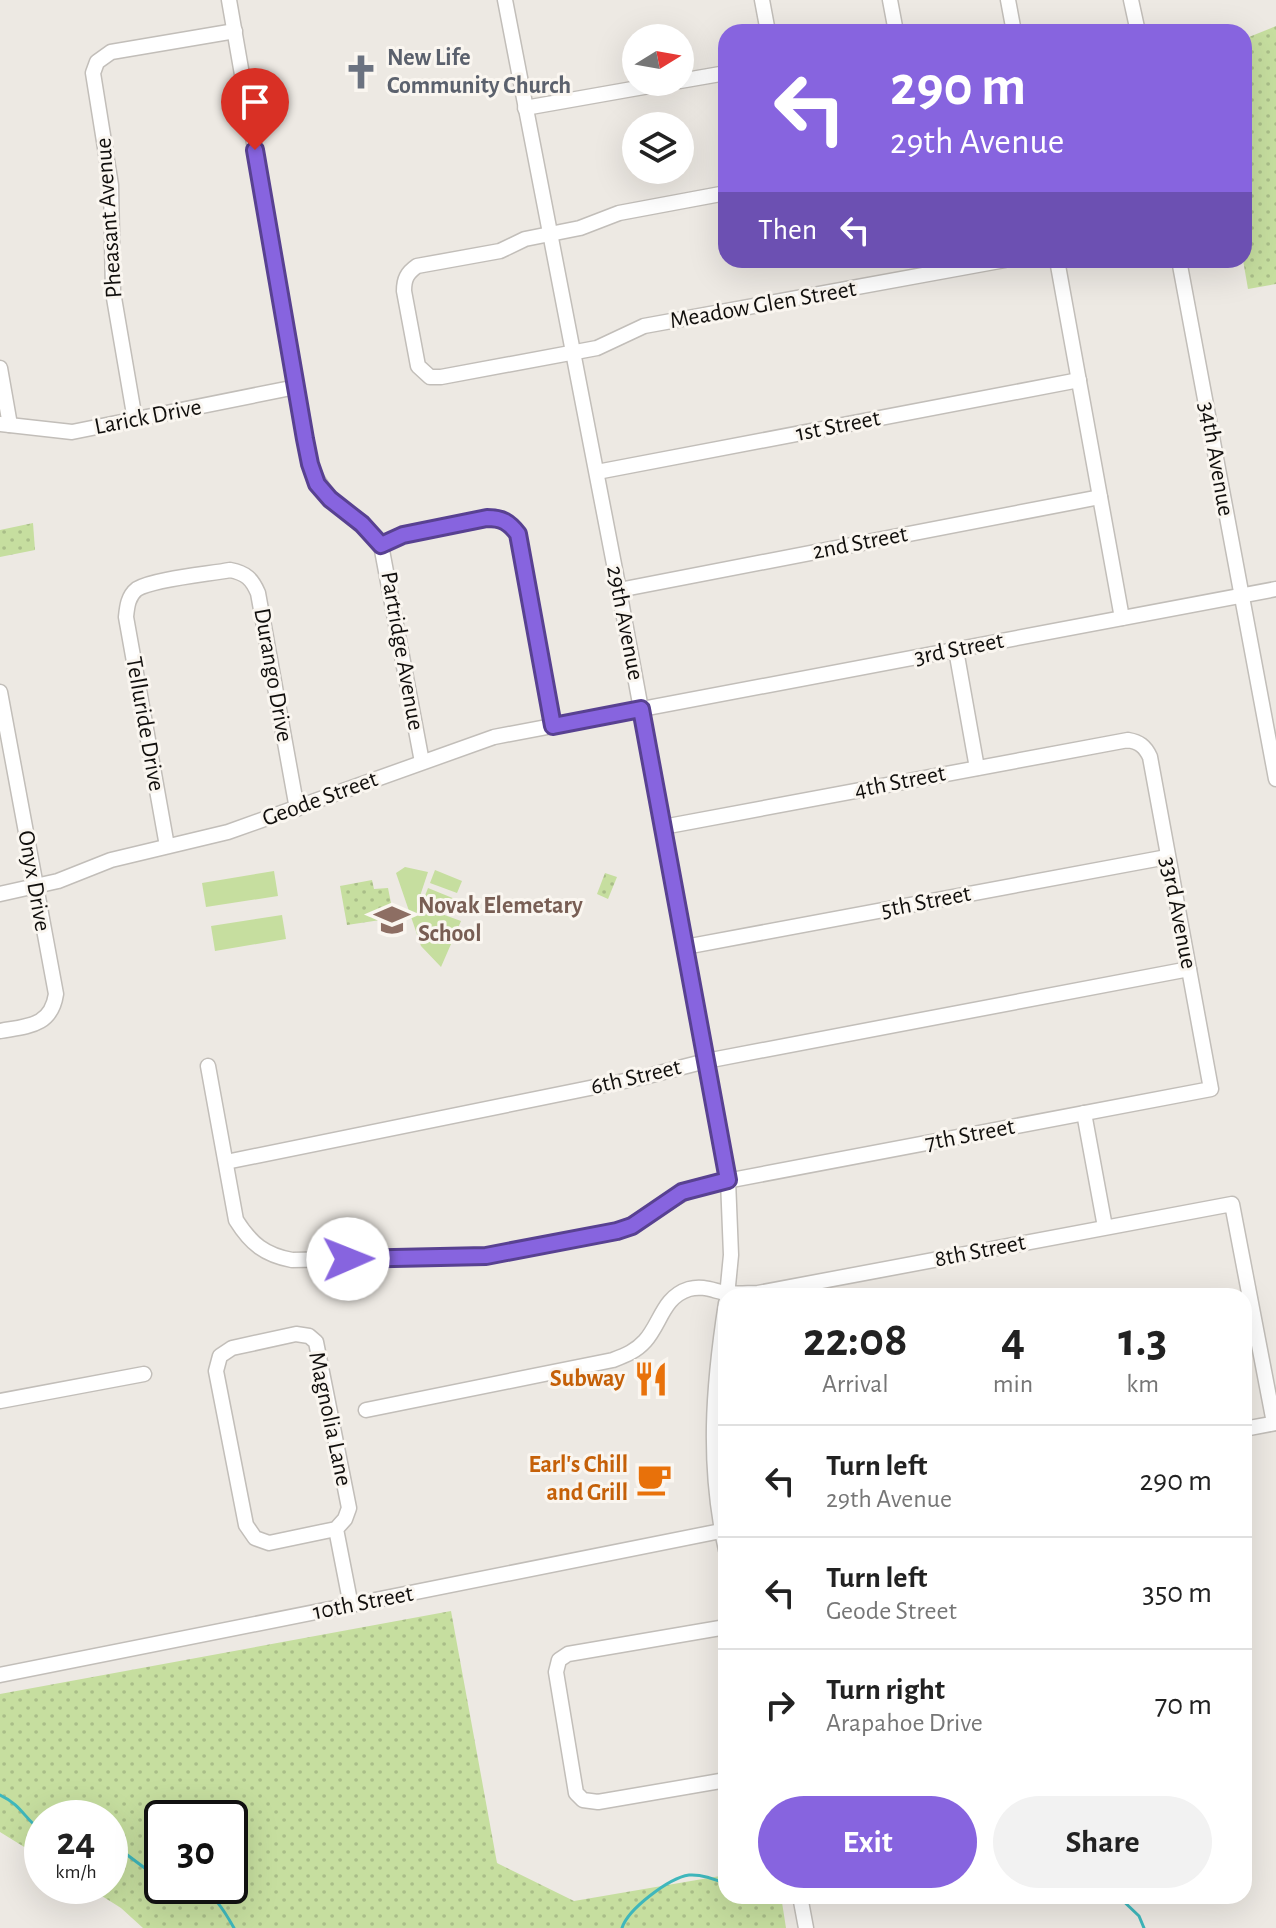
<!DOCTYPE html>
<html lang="en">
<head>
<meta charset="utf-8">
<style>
  :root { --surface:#fff; --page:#f2f2f2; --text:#222; --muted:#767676; --line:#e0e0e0; --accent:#8764df }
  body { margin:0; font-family:"Alegreya Sans",sans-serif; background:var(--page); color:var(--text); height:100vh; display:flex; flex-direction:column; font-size:30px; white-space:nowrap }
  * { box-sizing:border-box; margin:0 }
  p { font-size:26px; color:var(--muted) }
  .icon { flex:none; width:44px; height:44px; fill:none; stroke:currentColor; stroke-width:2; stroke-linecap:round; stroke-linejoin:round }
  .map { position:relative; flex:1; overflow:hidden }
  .panel { position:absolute; left:718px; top:1288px; width:534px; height:616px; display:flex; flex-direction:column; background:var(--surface); border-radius:24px; box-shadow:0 8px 32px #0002 }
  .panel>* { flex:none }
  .guide { position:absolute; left:718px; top:24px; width:534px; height:244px; border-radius:24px; box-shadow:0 8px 32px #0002; background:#8764df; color:#fff; overflow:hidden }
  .needle { width:52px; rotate:79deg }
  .controls { position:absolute; left:622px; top:24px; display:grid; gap:16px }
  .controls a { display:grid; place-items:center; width:72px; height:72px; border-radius:50%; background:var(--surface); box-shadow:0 8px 32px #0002; font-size:40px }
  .speed { position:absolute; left:24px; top:1800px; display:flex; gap:16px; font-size:40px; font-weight:700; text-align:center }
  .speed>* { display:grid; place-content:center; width:104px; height:104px; border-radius:50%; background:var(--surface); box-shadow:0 8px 32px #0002; line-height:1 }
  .speed small { font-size:20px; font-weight:400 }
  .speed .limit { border:4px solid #111; border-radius:12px; background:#fff; color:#111 }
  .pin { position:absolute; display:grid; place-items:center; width:68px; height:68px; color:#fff; margin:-82px -34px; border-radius:50% 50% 50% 0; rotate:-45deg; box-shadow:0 0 8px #0007 }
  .pin .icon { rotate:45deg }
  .me { position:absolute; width:88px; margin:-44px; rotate:89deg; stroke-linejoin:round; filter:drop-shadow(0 0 6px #0008) }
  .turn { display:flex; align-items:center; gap:28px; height:168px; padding:0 40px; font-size:36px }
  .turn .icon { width:104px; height:104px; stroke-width:2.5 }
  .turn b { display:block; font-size:56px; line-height:68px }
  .then { display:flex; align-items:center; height:76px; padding:0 40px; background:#0003; gap:16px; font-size:30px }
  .eta { display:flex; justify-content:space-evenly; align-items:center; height:136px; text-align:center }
  .eta b { font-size:48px; font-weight:600; line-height:56px }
  .cta { display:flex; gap:16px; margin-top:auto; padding:16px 40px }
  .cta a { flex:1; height:92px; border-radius:48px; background:var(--accent); color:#fff; font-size:32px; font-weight:600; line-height:92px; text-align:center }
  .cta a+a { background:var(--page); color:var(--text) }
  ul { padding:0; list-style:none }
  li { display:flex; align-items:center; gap:24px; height:112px; padding:0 40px; border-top:2px solid var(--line) }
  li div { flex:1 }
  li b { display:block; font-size:30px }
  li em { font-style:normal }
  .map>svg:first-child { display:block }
  .park { fill:url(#park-dots); fill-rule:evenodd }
  .garden { fill:#c6de9f }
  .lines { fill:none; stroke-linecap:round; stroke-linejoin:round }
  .stream { stroke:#3fb7bc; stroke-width:3 }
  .minor-casing { stroke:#c2beb9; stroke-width:17 }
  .minor { stroke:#fff; stroke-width:14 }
  .route-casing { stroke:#584191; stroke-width:20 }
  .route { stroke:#8764df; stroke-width:14 }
  .labels { text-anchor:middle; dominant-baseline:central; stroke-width:6; stroke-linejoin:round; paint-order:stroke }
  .worship-label { font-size:24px; font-weight:bold; fill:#5b616d; stroke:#faf6f0; text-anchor:start }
  .street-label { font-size:24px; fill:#110f0d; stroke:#faf6f0 }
  .education-label { font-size:24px; font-weight:bold; fill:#785e54; stroke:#faf6f0; text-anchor:start }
  .food-label { font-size:24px; font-weight:bold; fill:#c56008; stroke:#faf6f0; text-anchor:end }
</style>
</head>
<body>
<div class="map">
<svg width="1276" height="1928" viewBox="0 0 1276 1928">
  <defs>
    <pattern id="park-dots" width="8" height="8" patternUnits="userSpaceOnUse" patternTransform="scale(2)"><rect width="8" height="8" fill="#c6de9f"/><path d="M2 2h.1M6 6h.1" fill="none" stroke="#a9bd88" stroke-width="1.8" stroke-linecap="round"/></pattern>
  </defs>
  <rect width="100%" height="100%" fill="#ede9e3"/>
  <g class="park">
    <path d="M1276,26V284L1248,289L1243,260L1244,39Z"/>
    <path d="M33,523L35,550L0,557V530Z"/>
    <path d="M605,873L617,877L608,899L597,894Z"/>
    <path d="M372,880L374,889L388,888L394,918L347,925L340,886Z"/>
    <path d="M451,1611L497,1863L574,1901L726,1875V1896H781L786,1928H143L121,1908L86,1886H110V1818H42V1858L0,1832V1694ZM230,1818V1886H162V1818Z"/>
  </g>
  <g class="garden">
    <path d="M405,867L428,872L417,905L461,921L441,967L421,946L396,873Z"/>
    <path d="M435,870L462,881L457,893L430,883Z"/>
    <path d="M274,871L278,896L206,907L202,883Z"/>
    <path d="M428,888L455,899L450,912L423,901Z"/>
    <path d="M282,915L286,939L215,951L211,926Z"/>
  </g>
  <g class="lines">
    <g class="stream">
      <path d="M0,1795C22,1805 25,1820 42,1831"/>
      <path d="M110,1848L122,1851L146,1869L153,1895L165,1898L189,1886"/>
      <path d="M194,1886C213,1891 225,1912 234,1928"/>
      <path d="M911,1896L981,1902L1050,1896"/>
      <path d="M1118,1896L1139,1916L1144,1928"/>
      <path d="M622,1928C628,1909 669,1878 689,1875C702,1874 715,1879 726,1884"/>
    </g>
    <g class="minor-casing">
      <g id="minor">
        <path d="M229,0L310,464C324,502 355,516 381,545L422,762"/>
        <path d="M505,0L619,590L728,1180L731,1255L727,1296"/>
        <path d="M762,0L768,32"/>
        <path d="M890,0L896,32"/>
        <path d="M1008,0L1014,32"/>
        <path d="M1131,0L1138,32"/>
        <path d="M680,81L726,73"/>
        <path d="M525,108L672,82"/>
        <path d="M726,193L619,213L580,228L525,239L500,251L417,266C407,273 404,279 404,291L418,366L430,377H441L597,348L644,326L1005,260"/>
        <path d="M1057,260L1122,618"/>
        <path d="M1179,260L1276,779"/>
        <path d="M0,368L10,425"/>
        <path d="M135,420L113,292L111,185L93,73L97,62L111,52L235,31"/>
        <path d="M0,424L72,432L296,387"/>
        <path d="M597,472L1079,380"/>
        <path d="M381,545L403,535L487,518C502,519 509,522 518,534L553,726"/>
        <path d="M619,590L1100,497"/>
        <path d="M956,650L977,768"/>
        <path d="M0,692L56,994C51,1027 27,1026 0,1031"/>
        <path d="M167,846L126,617C127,607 128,596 137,589C153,579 209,574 230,570C246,573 252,579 258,593L297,809"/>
        <path d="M0,894L58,881L111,860L228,832L494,737L1276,589"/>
        <path d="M685,947L1167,857"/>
        <path d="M208,1066L236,1220C251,1244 265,1255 292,1260L486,1256L617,1231C647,1220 670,1197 700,1186L1211,1089L1150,757C1145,746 1139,742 1128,740L663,827"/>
        <path d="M1084,1113L1105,1227"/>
        <path d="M226,1162L644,1077L706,1061L1189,969"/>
        <path d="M726,1303C713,1387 707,1465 726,1550"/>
        <path d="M0,1401L144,1374"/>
        <path d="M366,1410L613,1360C626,1355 636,1351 645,1341C661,1323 663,1297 689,1289C703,1285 714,1291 726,1293C737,1294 748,1293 758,1293L1232,1204L1274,1423"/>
        <path d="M1244,1429L1276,1423"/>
        <path d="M336,1529L269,1543L255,1538L246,1525L216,1371L220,1356L232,1348L296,1334L309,1336L316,1342L349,1508L345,1519L336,1529L351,1606"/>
        <path d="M726,1627L568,1654L559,1660L556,1672L576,1793L583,1800L598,1802L726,1780"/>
        <path d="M0,1675L726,1530"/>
        <path d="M800,1896L806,1928"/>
      </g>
    </g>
    <use href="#minor" class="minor"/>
  </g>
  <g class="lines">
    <g class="route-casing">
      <path id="route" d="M255,150L305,439L310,464L317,484L330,499L362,524L381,545L403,535L487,518C502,518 509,522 518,534L553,726L641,709L728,1180L682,1192L632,1226L617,1231L486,1256L348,1259"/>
    </g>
    <use href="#route" class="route"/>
  </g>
  <defs>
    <g id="church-bare" transform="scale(2.76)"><path d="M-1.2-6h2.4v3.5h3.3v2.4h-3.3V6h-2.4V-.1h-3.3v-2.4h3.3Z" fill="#6b7280" stroke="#faf6f0" stroke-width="2.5" paint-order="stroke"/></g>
    <g id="school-bare" transform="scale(2.76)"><path d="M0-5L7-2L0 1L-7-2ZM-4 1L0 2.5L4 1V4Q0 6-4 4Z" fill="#8d6e63" stroke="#faf6f0" stroke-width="2.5" paint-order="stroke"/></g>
    <g id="restaurant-bare" transform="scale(2.76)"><path d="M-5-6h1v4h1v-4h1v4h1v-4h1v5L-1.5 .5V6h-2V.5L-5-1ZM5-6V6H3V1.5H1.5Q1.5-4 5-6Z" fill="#e8710a" stroke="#faf6f0" stroke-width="2.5" paint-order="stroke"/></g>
    <g id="cafe-bare" transform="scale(2.76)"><path d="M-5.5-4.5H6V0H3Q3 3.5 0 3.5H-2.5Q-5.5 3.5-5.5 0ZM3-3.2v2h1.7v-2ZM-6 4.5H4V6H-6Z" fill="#e8710a" stroke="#faf6f0" stroke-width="2.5" paint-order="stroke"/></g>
  </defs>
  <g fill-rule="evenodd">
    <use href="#church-bare" x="361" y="72"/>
    <use href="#school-bare" x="392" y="920"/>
    <use href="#restaurant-bare" x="651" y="1379"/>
    <use href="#cafe-bare" x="654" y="1479"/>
  </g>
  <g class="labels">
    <g class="worship-label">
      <text x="387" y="58">New Life<tspan x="387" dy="28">Community Church</tspan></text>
    </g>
    <g class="street-label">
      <text transform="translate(109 218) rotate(-94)">Pheasant Avenue</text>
      <text transform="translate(763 305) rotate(-10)">Meadow Glen Street</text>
      <text transform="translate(148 417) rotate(-11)">Larick Drive</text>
      <text transform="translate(838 426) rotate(-11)">1st Street</text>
      <text transform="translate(1216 459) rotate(80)">34th Avenue</text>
      <text transform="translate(860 543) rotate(-11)">2nd Street</text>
      <text transform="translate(625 623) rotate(79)">29th Avenue</text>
      <text transform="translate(959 649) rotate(-11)">3rd Street</text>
      <text transform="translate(402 651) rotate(80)">Partridge Avenue</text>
      <text transform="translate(273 675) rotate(80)">Durango Drive</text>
      <text transform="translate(145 724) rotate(80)">Telluride Drive</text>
      <text transform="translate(900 782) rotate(-11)">4th Street</text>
      <text transform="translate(320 799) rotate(-20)">Geode Street</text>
      <text transform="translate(34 881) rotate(80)">Onyx Drive</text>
      <text transform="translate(926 902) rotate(-11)">5th Street</text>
      <text transform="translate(1178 913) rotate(79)">33rd Avenue</text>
      <text transform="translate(636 1077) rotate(-13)">6th Street</text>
      <text transform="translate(970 1135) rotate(-11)">7th Street</text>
      <text transform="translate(980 1251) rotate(-11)">8th Street</text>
      <text transform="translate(330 1419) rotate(78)">Magnolia Lane</text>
      <text transform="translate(363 1603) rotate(-11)">10th Street</text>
    </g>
    <g class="education-label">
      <text x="418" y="906">Novak Elemetary<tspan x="418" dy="28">School</tspan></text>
    </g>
    <g class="food-label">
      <text x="625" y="1379">Subway</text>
      <text x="628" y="1465">Earl's Chill<tspan x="628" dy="28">and Grill</tspan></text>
    </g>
  </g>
</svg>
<div class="controls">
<a><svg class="needle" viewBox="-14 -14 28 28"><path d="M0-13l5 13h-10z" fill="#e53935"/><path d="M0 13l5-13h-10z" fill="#767676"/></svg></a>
<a><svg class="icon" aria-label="layers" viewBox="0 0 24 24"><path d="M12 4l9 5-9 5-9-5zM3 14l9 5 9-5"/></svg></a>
</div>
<div class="speed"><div>24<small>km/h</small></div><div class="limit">30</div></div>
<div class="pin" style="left:255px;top:150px;background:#d93025"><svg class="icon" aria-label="arrive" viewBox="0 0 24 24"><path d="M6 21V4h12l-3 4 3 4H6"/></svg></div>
<svg class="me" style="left:348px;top:1259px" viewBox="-20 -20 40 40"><circle r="19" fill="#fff"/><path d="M0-13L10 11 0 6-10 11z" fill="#8764df"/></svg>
<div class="guide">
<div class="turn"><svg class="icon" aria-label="left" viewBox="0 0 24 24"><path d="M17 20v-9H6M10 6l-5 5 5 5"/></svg><div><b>290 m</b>29th Avenue</div></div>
<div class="then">Then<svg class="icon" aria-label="left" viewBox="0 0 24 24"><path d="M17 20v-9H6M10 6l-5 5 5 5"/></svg></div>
</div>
<section class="panel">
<div class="eta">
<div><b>22:08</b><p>Arrival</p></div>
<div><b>4</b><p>min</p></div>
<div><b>1.3</b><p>km</p></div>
</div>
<ul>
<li><svg class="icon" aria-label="left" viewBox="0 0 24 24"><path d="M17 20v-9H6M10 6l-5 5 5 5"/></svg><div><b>Turn left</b><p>29th Avenue</p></div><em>290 m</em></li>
<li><svg class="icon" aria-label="left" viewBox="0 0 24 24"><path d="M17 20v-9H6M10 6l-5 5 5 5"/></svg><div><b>Turn left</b><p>Geode Street</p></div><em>350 m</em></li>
<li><svg class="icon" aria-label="right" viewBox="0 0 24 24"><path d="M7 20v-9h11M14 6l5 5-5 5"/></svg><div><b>Turn right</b><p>Arapahoe Drive</p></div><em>70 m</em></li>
</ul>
<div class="cta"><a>Exit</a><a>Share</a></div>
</section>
</div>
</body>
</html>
